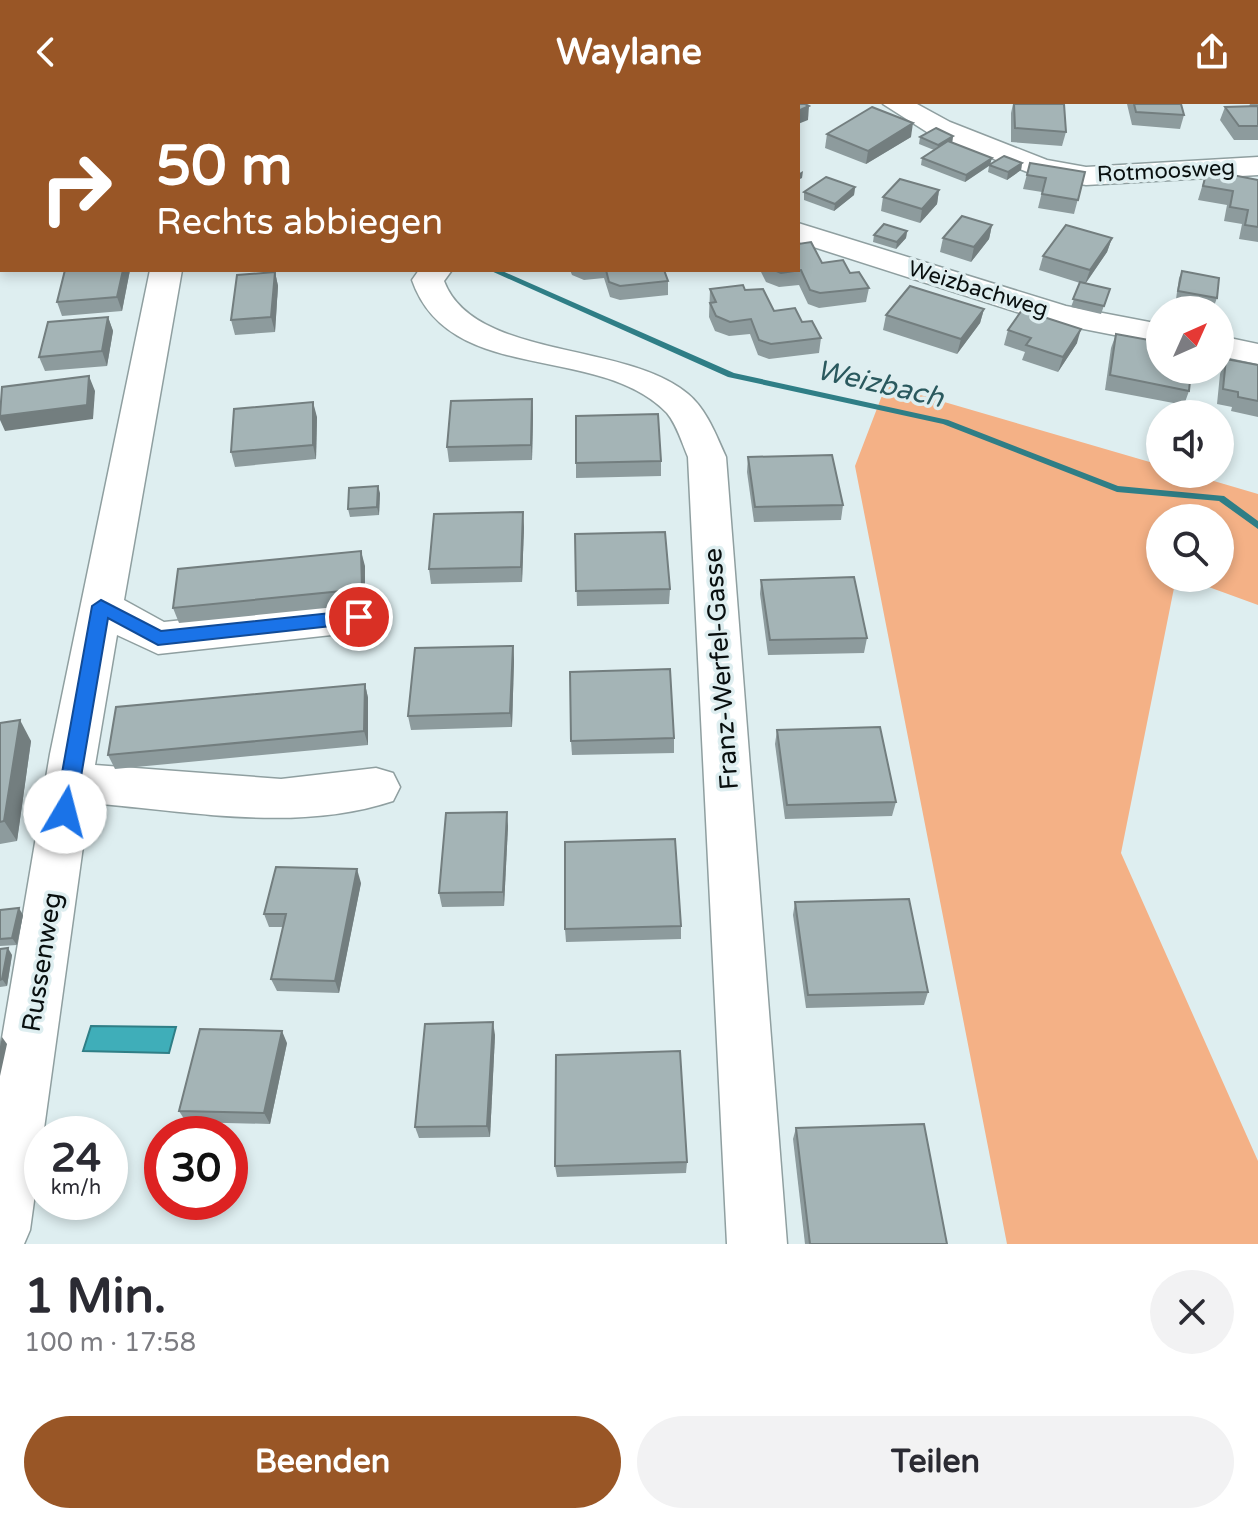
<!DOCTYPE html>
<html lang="de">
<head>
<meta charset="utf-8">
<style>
  :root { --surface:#fff; --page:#f2f2f3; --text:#2b2b33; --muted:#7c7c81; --accent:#995626 }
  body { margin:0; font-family:"Varela Round",sans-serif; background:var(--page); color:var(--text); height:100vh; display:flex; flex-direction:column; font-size:30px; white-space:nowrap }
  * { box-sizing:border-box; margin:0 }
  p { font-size:26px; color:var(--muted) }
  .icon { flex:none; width:44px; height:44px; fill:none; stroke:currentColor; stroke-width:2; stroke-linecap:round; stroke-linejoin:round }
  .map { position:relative; height:1140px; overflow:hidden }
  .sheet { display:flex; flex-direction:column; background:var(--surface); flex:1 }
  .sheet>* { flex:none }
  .banner { position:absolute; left:0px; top:0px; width:800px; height:168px; box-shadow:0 4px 12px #0003; background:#995626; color:#fff; overflow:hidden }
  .needle { width:52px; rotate:45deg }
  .tools { position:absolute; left:1146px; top:192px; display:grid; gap:16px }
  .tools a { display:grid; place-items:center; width:88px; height:88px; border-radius:50%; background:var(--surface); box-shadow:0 4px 12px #0003; font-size:40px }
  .speed { position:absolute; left:24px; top:1012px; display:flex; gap:16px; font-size:40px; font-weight:700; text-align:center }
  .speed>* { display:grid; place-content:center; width:104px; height:104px; border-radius:50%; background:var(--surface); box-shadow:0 4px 12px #0003; line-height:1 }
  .speed small { font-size:20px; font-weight:400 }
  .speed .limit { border:12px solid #d22; background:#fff; color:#111 }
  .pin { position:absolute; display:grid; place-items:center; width:68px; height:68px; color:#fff; margin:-34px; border:4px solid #fff; border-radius:50%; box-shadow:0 2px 8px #0007 }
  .me { position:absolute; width:88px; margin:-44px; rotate:8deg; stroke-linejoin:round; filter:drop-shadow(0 0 6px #0008) }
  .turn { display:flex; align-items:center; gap:28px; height:168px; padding:0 24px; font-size:36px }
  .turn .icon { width:104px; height:104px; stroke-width:2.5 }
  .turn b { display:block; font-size:56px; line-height:68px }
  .round { display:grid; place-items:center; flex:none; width:84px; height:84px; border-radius:42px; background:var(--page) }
  .headline { display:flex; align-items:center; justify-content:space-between; height:136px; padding:0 24px }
  h1 { font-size:48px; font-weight:700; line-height:60px }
  .action { display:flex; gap:16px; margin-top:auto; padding:16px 24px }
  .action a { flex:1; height:92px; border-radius:48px; background:var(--accent); color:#fff; font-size:32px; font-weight:700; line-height:92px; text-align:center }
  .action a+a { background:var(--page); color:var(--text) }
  header { display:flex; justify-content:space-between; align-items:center; height:104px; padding:0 24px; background:var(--accent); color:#fff; font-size:36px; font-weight:700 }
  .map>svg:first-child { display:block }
  .green { fill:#f4b186 }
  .water { fill:#3faeb9; stroke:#2f7e86; stroke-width:2 }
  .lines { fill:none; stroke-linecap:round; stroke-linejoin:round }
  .stream { fill:#2f7e86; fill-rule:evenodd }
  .minor-casing { stroke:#8f9fa0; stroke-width:3 }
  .major-casing { stroke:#9f826e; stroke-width:3 }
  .minor { fill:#fff; fill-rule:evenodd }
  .major { fill:#f6d9c7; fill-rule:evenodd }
  .wall { fill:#8d9b9d }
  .shaded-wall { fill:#737e7f }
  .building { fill:#a4b4b6; stroke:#737e7f; stroke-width:2 }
  .route { fill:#1a73e8; stroke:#114b97; stroke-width:2 }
  .labels { text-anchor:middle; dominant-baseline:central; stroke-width:7; stroke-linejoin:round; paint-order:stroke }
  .far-street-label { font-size:22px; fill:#090f0f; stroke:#deeef0 }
  .street-label { font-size:26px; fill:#090f0f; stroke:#deeef0 }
  .water-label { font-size:28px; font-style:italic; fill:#2a595e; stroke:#deeef0 }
</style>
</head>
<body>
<header><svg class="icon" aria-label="back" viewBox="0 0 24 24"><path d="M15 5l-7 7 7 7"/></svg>Waylane<svg class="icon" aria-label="share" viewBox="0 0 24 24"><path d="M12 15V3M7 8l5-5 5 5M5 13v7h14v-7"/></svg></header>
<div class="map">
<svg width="1258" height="1140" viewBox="0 0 1258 1140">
  <rect width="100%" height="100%" fill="#deeef0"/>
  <path class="green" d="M886,281L1160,361V370H1190L1258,390V501L1184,474H1220V414H1160V474H1176L1121,749L1258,1057V1140H1007L855,362Z"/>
  <path class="water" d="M91,922L176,923L169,949L83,947Z"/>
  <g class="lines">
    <path class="stream" d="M489,166H500L734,269L948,316L1118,382L1224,392L1258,417V425L1219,397L1117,388L943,320L728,273Z"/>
    <g class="minor-casing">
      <g id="minor">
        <path d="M365,0H396L398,2H367Z"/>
        <path d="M883,0H917L950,18L1047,56L1086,63L1258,53V71L1086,81L1040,73L930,30Z"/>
        <path d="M798,119L1066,202L1160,220V240L1048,218L798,138Z"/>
        <path d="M150,166H182L124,496L164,518L359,498L374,502L380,513L374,524L359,528L158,550L117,531L95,661L281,675L376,664L393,669L400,683L393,697C297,729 188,707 89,699L30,1126L24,1140H0V946L50,650Z"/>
        <path d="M419,166H452L444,177C474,256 626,237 688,290C707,306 716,331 726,353L787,1140H727L688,353C682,339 677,321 667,309C599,238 449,283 412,176Z"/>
        <path d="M1220,232L1258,240V260L1220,252Z"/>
      </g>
    </g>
    <g class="major-casing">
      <g id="major">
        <path d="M274,0H310L272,2Z"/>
        <rect x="0" y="3" width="2" height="16"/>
      </g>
    </g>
    <use href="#minor" class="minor"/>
    <use href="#major" class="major"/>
  </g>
  <g class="wall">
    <rect x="453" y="0" width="61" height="2"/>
    <path d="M635,0H730V2H639Z"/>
    <path d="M1013,0H1064L1066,28L1062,42L1011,38V9Z"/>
    <path d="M1127,0H1181L1184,11L1180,25L1132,21Z"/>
    <path d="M1250,0H1258V36H1234L1220,16L1225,3L1249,2Z"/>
    <path d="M827,30L911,33L866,60L825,44Z"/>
    <path d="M953,32L952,39L990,60L1022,59L1021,66L1007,76L988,68L989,62L965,78L921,61L922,54L934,46L919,40L920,33Z"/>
    <path d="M2,50V137H0V55Z"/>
    <path d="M1030,59L1085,68L1074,110L1038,104L1042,88L1023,85Z"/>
    <path d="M1207,66L1258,76V138L1239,135L1242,120L1224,117L1227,101L1198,96Z"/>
    <path d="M855,83L854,91L834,107L804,96V88Z"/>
    <path d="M939,86L937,100L920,119L881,107L883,93Z"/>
    <path d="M992,121L989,135L971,158L940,148L943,134Z"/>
    <path d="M907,127L906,134L896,145L873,138L874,131Z"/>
    <path d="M1112,134L1107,148L1086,179L1110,185L1101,210L1071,203L1080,179L1039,166L1043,152Z"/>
    <path d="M822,159L850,169L869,184L866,198L819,204L808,200L799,181L779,183L766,178L760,166H798Z"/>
    <path d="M130,166L122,207L62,212L57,198Z"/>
    <path d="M570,166H664L668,177V191L620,196L610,193L604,174L584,176L572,171Z"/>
    <path d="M1182,167L1217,194L1214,202L1176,195L1179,174Z"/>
    <path d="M275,168L278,182L275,228L235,231L231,216Z"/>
    <path d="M710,185L745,186L774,207L802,218L821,234L819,249L769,255L758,251L750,230L729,232L715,227L709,213Z"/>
    <path d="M984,205L980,219L957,250L883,226L886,211Z"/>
    <path d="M108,213L113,227L107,262L45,267L39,253Z"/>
    <path d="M1008,226L1077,239L1058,268L1022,256L1025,248L1004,241Z"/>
    <path d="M1116,230L1189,287L1184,301L1105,286L1111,244Z"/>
    <path d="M1226,255L1258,261V313L1231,307L1232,303L1217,300L1220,270Z"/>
    <path d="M532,295L533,310L532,356L449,358L447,343Z"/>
    <path d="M317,313L316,355L235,363L231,348Z"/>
    <path d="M748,353L843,401L841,416L754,418L747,368Z"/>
    <path d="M661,357V372L576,374V359Z"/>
    <path d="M380,389L379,411L350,413L348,405Z"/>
    <path d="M524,423L522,478L431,480L429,465Z"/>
    <path d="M575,430L670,485L669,500L577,502Z"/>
    <path d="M365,462V500L179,519L173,504Z"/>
    <path d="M761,476L867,534L864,549L768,551L760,490Z"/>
    <path d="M513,542L514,556L512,623L411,626L408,612Z"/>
    <path d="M365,580L368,594V641L115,665L108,651Z"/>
    <path d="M0,619L31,637L17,737L0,740Z"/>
    <path d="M777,626L896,698L892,712L785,715L775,640Z"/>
    <path d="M674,634V649L572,651L571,637Z"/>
    <path d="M508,722L504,802L442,803L439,789Z"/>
    <path d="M361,779L339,889L277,887L271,875L283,823H269L264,810Z"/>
    <path d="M795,798L928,888L924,901L806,904L793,811Z"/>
    <path d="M0,806L23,811L17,841L0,842Z"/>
    <path d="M681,822V835L566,838L565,825Z"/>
    <path d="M0,845L12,851L7,882L0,883Z"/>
    <path d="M495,931L490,1033L419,1034L415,1023Z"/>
    <path d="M287,939L270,1020L186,1018L179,1007Z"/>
    <path d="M796,1024L947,1140H805L793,1035Z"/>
    <path d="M687,1058L686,1069L557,1073L555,1062Z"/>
  </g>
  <g class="shaded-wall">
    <path d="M493,0H514V2H488Z"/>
    <path d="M809,2L808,16L798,20V7Z"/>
    <path d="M913,19L911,33L866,60L868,47Z"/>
    <path d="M953,32L952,39L937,48L938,41Z"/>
    <path d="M992,54L990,61L965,78L966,71Z"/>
    <path d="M1022,59L1021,66L1007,76L1008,68Z"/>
    <path d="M803,67L802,74L798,76V70Z"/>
    <path d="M855,83L854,91L834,107L835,100Z"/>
    <path d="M939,86L937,100L920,119L922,105Z"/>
    <path d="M992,121L989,135L971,158L974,143Z"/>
    <path d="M907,127L906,134L896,145L897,138Z"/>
    <path d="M1112,134L1107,148L1085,180L1090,166Z"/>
    <path d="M123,166H130L122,207L117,193Z"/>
    <path d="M275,168L278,182L275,228L271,213Z"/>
    <path d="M984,205L980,219L957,250L961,235Z"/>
    <path d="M108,213L113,227L107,262L102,247Z"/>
    <path d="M1081,225L1077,239L1058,268L1063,253Z"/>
    <path d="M89,272L95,287L93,315L5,327L0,316V312Z"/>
    <path d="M532,295L533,310L532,356L531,341Z"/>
    <path d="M313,298L317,313L316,355L313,341Z"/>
    <path d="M378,382L380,389L379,411L377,403Z"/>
    <path d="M523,408L524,423L522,478L521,463Z"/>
    <path d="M361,447L365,462V500L362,485Z"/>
    <path d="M513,542L514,556L512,623L510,609Z"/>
    <path d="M365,580L368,594V641L364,627Z"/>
    <path d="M20,616L31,637L17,737L4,717Z"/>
    <path d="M507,708L508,722L504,802L503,788Z"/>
    <path d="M357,765L361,779L339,889L335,877Z"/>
    <path d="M19,804L23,811L17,841L12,834Z"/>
    <path d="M8,844L12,851L7,882L2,875Z"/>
    <path d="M493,918L495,931L490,1033L487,1022Z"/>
    <path d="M282,927L287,939L270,1020L264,1009Z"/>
    <path d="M2,933L7,940L0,972V942Z"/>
  </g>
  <g class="building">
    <path d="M372,0H376L384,2H369Z"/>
    <path d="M471,0H493L488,2H476Z"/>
    <path d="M665,0H725L721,2H669Z"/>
    <path d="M761,0H805L809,2L798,7V2H765Z"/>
    <path d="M1014,0H1064L1066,28L1015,24Z"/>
    <path d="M1134,0H1181L1184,11L1136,8Z"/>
    <path d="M1258,2V22H1239L1225,3Z"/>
    <path d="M872,3L913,19L868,47L827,30Z"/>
    <path d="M936,24L953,32L938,41L920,33Z"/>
    <path d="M948,37L992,54L966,71L922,54Z"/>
    <path d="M2,50V101H0V55Z"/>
    <path d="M1004,52L1022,59L1008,68L989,61Z"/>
    <path d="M1030,59L1085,68L1078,96L1042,90L1046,74L1027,71Z"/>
    <path d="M1207,66L1258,76V123L1245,121L1248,106L1230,103L1233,87L1203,82Z"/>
    <path d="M826,73L855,83L835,100L804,88Z"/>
    <path d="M900,75L939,86L922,105L883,93Z"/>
    <path d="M962,112L992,121L974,143L943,134Z"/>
    <path d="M884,120L907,127L897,138L874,131Z"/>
    <path d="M1066,121L1112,134L1090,166L1043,152Z"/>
    <path d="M811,138L822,159L843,156L850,169L859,168L869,184L820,189L810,186L801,166L781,169L774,166H798V140Z"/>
    <path d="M65,166H123L117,193L57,198Z"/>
    <path d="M606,166H664L668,177L620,182L609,178Z"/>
    <path d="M1182,167L1219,174L1217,194L1178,187Z"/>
    <path d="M275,168L271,213L231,216L237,171Z"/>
    <path d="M1080,178L1110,185L1104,202L1073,195Z"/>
    <path d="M743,181L745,186L763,185L774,207L795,204L802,218L812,217L821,234L771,240L759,236L751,215L730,218L716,212L710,199L716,198L710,185Z"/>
    <path d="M910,182L984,205L961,235L886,211Z"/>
    <path d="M1022,206L1081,225L1063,253L1026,241L1031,234L1008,226Z"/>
    <path d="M108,213L102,247L39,253L48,218Z"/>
    <path d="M1116,230L1160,238V266H1191L1189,287L1110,271Z"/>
    <path d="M1226,255L1258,261V297L1238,293V288L1223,285Z"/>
    <path d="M89,272L87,301L0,312L2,283Z"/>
    <path d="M532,295L531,341L447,343L451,297Z"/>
    <path d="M313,298V341L231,348L234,305Z"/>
    <path d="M658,310L661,357L576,359V312Z"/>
    <path d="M832,351L843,401L755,403L748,353Z"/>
    <path d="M378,382L377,403L348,405L349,384Z"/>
    <path d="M523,408L521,463L429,465L434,410Z"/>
    <path d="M665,428L670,485L576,487L575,430Z"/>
    <path d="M361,447L362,485L173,504L178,465Z"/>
    <path d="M854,473L867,534L770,536L761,476Z"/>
    <path d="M513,542L510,609L408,612L415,544Z"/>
    <path d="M670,565L674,634L571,637L570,568Z"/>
    <path d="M365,580L364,627L108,651L116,603Z"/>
    <path d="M20,616L4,717L0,718V619Z"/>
    <path d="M880,623L896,698L787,701L777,626Z"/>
    <path d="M507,708L503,788L439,789L446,709Z"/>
    <path d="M675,735L681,822L565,825V738Z"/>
    <path d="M276,763L357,765L335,877L271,875L286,810H264Z"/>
    <path d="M909,795L928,888L808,891L795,798Z"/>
    <path d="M19,804L12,834L0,835V806Z"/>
    <path d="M8,844L2,875L0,876V845Z"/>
    <path d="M493,918L487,1022L415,1023L425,920Z"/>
    <path d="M200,925L282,927L264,1009L179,1007Z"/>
    <path d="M680,947L687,1058L555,1062L556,951Z"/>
    <path d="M924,1020L947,1140H810L796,1024Z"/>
  </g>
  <path class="route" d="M101,496L161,527L359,506L368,513L359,519L158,541L108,514L75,708L65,716L55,708L92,502Z"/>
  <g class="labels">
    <g class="far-street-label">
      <text transform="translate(1166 67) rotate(-3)">Rotmoosweg</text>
      <text transform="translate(978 185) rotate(17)">Weizbachweg</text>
    </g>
    <g class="street-label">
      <text transform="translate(721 565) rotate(-94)">Franz-Werfel-Gasse</text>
      <text transform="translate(42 858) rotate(-81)">Russenweg</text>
    </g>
    <g class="water-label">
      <text transform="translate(880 280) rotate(13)">Weizbach</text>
    </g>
  </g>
</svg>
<div class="tools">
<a><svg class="needle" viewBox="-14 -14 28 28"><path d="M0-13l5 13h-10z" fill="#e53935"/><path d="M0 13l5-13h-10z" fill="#7c7c81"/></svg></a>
<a><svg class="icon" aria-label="sound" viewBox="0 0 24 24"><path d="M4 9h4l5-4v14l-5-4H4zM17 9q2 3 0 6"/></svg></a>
<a><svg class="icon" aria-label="search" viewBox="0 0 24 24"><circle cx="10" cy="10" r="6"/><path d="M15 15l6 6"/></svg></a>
</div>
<div class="speed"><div>24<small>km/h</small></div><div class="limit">30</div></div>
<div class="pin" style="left:359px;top:513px;background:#d93025"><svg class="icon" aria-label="arrive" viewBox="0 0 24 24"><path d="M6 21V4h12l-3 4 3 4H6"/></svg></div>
<svg class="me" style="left:65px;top:708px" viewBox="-20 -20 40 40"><circle r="19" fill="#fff"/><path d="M0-13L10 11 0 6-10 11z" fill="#1a73e8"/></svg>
<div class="banner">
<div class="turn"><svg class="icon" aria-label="right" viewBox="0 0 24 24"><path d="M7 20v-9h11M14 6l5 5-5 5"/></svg><div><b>50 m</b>Rechts abbiegen</div></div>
</div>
</div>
<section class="sheet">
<div class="headline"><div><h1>1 Min.</h1><p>100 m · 17:58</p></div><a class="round"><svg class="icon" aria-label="close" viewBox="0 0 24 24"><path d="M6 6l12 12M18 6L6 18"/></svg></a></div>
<div class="action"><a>Beenden</a><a>Teilen</a></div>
</section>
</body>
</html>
